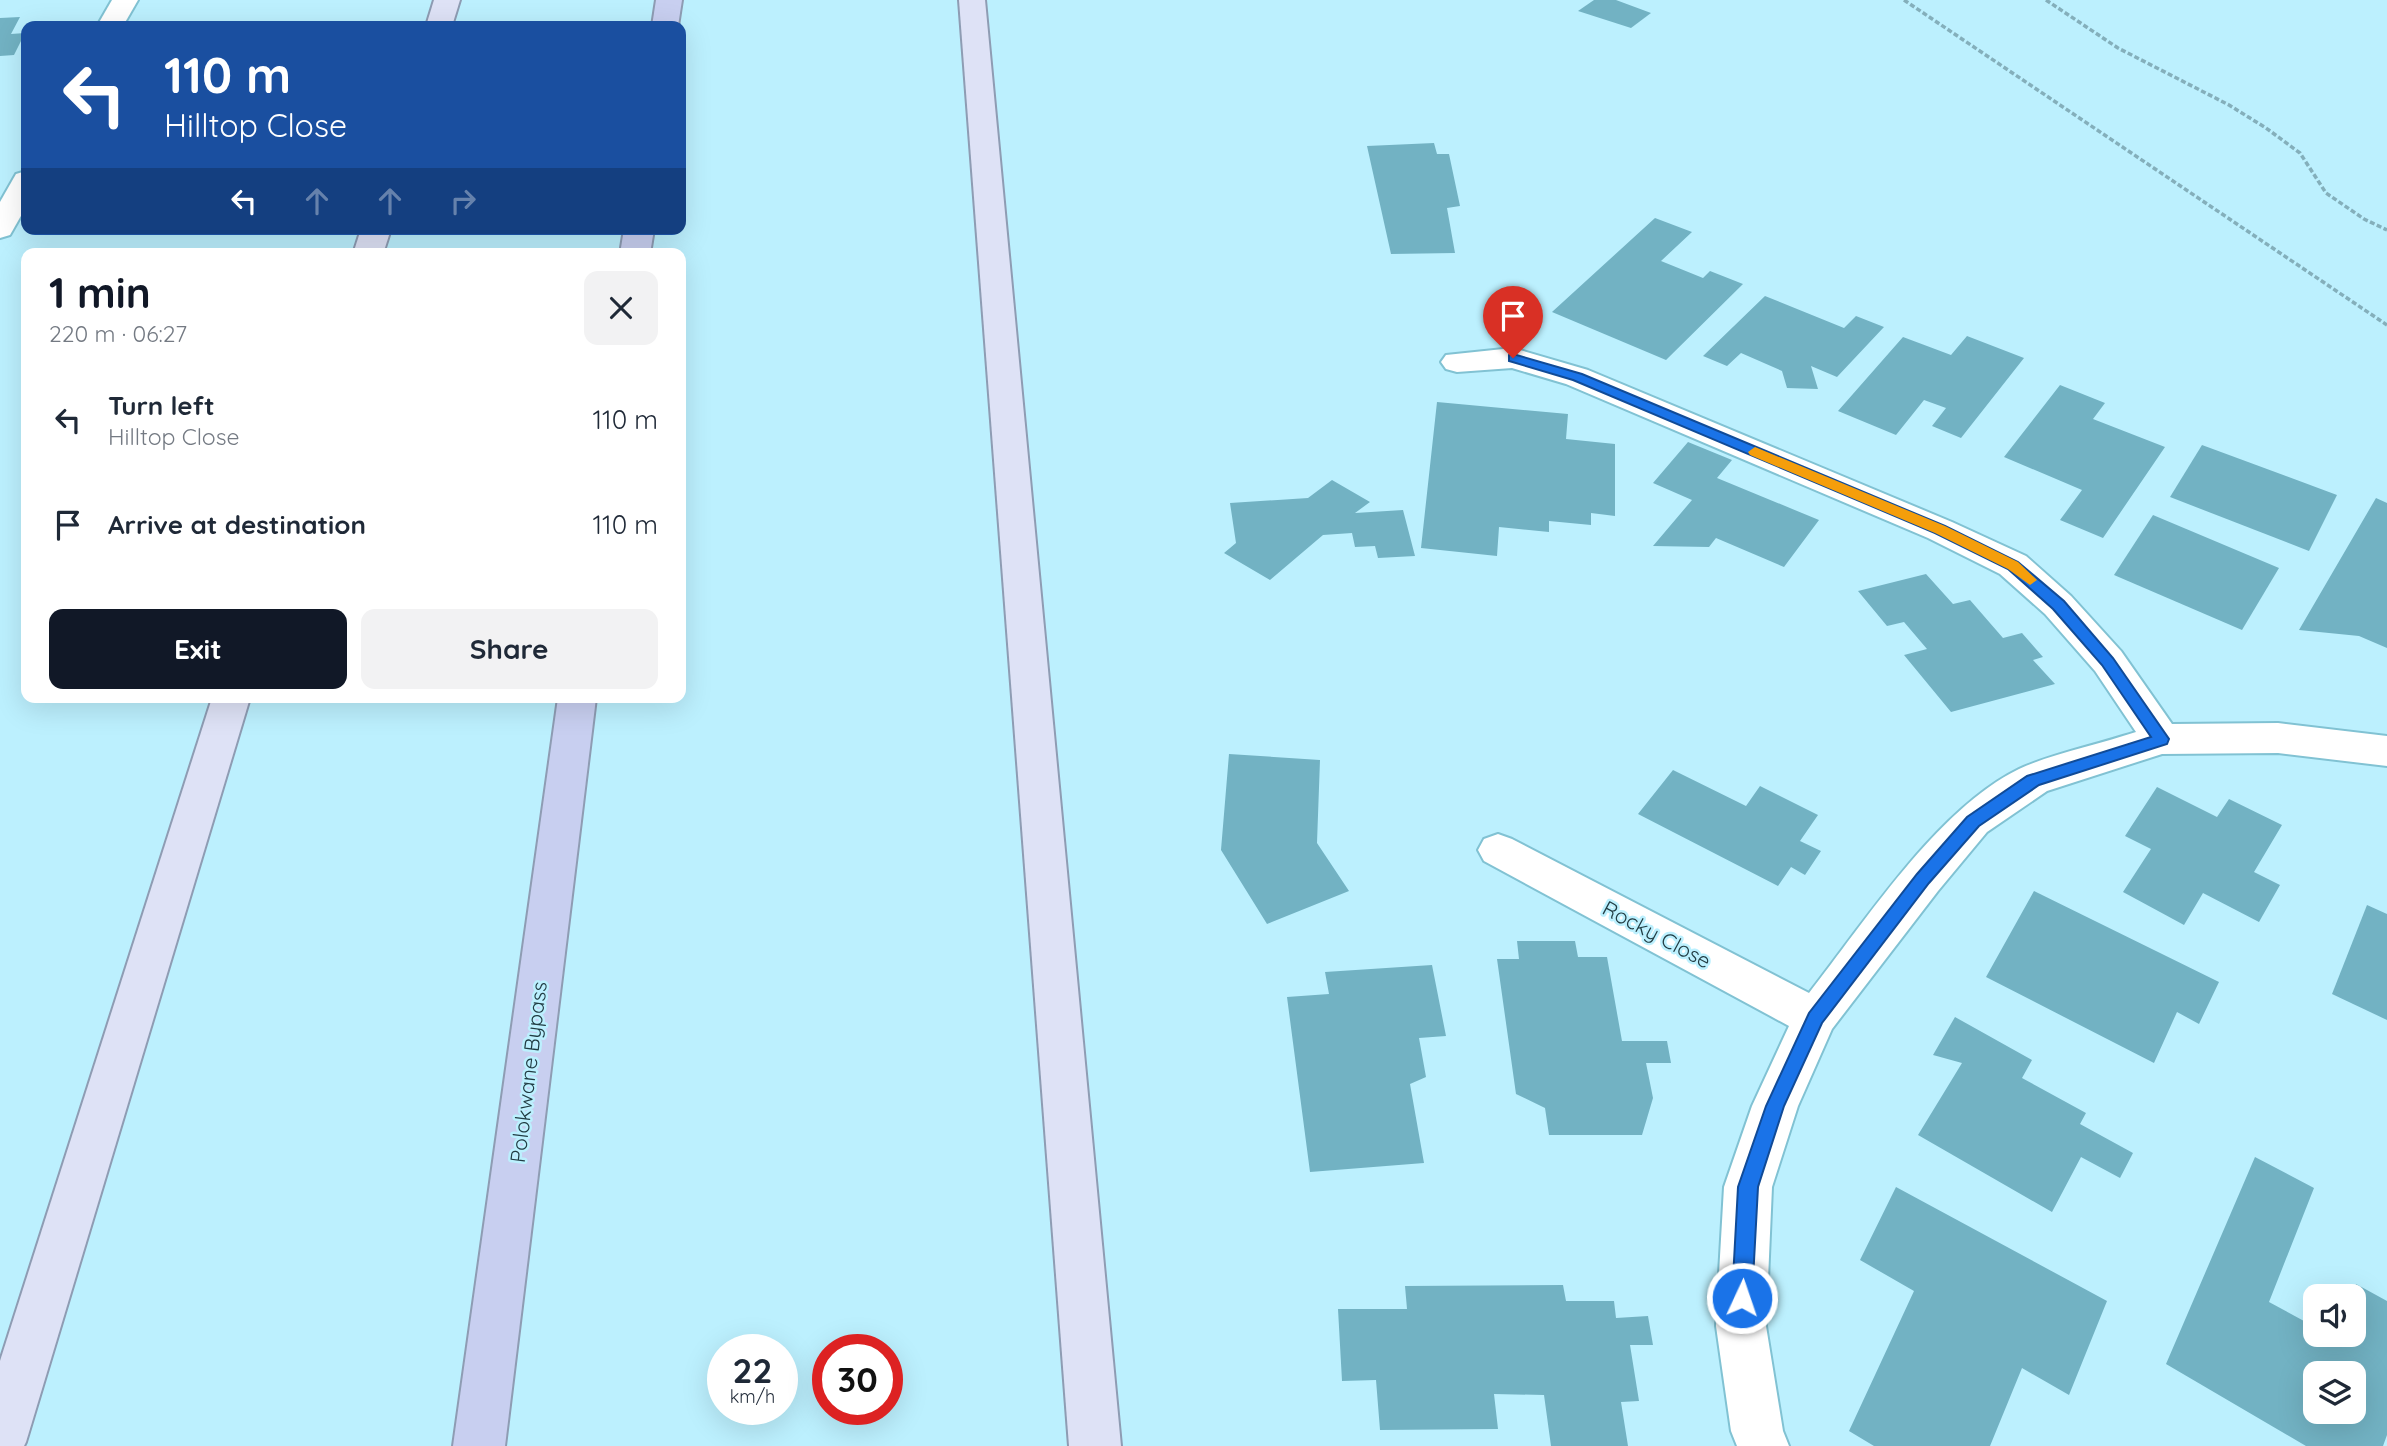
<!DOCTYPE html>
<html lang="en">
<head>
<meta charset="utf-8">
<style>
  :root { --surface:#fff; --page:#f2f2f3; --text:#1f2937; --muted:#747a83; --accent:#111827 }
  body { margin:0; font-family:Quicksand,sans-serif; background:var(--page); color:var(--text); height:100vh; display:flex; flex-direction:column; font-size:26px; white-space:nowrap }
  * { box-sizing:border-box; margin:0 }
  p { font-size:23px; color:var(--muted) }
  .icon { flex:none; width:38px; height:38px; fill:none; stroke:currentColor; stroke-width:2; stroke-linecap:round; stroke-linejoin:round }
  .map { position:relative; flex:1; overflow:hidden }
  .panel { position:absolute; left:21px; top:248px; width:665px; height:455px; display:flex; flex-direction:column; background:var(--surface); border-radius:14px; box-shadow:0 7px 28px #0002 }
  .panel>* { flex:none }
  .top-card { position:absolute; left:21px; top:21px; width:665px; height:214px; border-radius:14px; box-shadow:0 7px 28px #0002; background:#1a4fa0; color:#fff; overflow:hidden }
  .tools { position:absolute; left:2303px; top:1284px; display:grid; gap:14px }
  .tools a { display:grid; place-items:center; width:63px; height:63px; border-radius:14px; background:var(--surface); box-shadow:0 7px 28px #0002; font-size:35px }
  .speed { position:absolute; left:707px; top:1334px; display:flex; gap:14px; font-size:35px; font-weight:700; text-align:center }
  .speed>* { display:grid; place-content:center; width:91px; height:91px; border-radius:50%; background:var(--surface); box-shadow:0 7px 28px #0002; line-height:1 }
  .speed small { font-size:18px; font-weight:400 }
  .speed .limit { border:10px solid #d22; background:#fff; color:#111 }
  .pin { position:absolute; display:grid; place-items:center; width:60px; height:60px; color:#fff; margin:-72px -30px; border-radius:50% 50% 50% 0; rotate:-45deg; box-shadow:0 0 7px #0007 }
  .pin .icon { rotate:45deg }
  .me { position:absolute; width:77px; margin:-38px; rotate:3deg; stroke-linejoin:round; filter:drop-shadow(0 0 5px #0008) }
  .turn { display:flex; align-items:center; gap:24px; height:147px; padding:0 28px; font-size:32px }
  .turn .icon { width:91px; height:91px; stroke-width:2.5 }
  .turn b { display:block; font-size:49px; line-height:60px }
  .lanes { display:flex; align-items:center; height:66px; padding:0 28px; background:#0003; justify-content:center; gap:35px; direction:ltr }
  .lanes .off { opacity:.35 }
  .round { display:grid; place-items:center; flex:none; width:74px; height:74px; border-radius:14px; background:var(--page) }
  .summary { display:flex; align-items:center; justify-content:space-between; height:119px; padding:0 28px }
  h1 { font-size:42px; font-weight:700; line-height:52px; color:var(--accent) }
  .primary-button { display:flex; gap:14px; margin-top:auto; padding:14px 28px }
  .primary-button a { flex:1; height:80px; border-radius:14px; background:var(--accent); color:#fff; font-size:28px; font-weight:700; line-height:80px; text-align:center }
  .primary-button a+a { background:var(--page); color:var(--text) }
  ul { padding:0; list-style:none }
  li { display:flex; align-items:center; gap:21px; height:105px; padding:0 28px }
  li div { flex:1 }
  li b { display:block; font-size:26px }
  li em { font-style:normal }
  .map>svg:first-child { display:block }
  .building { fill:#72b2c3; fill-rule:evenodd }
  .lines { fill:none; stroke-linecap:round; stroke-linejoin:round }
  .street-casing { stroke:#81c2d3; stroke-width:4 }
  .primary-casing { stroke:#8e9cb3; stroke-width:4 }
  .highway-casing { stroke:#8e9cb3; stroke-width:4 }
  .path { stroke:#84afbb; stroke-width:3.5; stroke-dasharray:5 2.5; stroke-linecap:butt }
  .street { fill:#fff; fill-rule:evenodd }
  .primary { fill:#dee2f6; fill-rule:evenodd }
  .highway { fill:#c8cff0; fill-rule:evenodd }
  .route { fill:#1a73e8; stroke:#114b97; stroke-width:2 }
  .slow { fill:#f59e0b }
  .labels { text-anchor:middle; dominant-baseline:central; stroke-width:5; stroke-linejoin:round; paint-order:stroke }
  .street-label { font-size:21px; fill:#213c43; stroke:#bcf0fe }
</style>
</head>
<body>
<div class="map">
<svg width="2387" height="1446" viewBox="0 0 2387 1446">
  <rect width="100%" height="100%" fill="#bcf0fe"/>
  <g class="building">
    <path d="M1594,0H1616L1651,13L1631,28L1578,11Z"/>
    <path d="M20,17L11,34L25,33L14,55L0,56V18Z"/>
    <path d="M1434,143L1437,154H1449L1460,206L1447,208L1455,253L1391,254L1367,146Z"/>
    <path d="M1655,218L1692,232L1661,261L1703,278L1710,271L1743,284L1666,360L1552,312Z"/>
    <path d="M1765,296L1844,328L1856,316L1884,327L1837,377L1811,366L1818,389L1787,388L1782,371L1741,353L1727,366L1703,356Z"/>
    <path d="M1967,336L2024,358L1961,438L1932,426L1946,408L1924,400L1896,435L1838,411L1903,337L1951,355Z"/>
    <path d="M2060,385L2105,403L2093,419L2165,447L2103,538L2060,520L2082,490L2004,457Z"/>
    <path d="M1437,402L1568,414L1566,439L1615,444V516L1591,513V525L1549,521V532L1499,527L1497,556L1421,548Z"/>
    <path d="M1688,442L1732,460L1717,478L1819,520L1784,567L1716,538L1709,547L1653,546L1692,500L1653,483Z"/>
    <path d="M2202,445L2337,495L2309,551L2170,497Z"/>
    <path d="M1332,480L1370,502L1355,513L1403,510L1415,556L1378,558L1375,546L1355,547L1352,533L1323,535L1270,580L1224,553L1236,543L1230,503L1308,498Z"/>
    <path d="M2376,498L2387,503V648L2359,636L2299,630Z"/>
    <path d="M2153,515L2279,568L2242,630L2114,575Z"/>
    <path d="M1926,574L1953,604L1970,600L2003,638L2022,633L2043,657L2033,660L2055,684L1951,712L1904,655L1927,649L1904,622L1887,626L1858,591Z"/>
    <path d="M1229,754L1320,760L1317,843L1349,891L1267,924L1221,850Z"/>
    <path d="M1673,770L1746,806L1760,786L1818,815L1800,841L1821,851L1805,875L1791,867L1778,886L1638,814Z"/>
    <path d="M2157,787L2217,817L2229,799L2282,825L2254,872L2280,885L2259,922L2203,893L2184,925L2123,892L2151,849L2125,836Z"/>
    <path d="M2034,891L2219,982L2199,1024L2177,1012L2154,1063L1986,977Z"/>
    <path d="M2367,905L2387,914V1020L2332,994Z"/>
    <path d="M1517,941H1575L1578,957H1607L1622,1041H1667L1671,1063H1646L1653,1098L1642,1135H1549L1545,1108L1516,1094L1497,959H1519Z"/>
    <path d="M1432,965L1446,1036L1419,1038L1426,1077L1410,1084L1424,1163L1310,1172L1287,997L1329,994L1325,972Z"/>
    <path d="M1955,1017L2032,1060L2022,1078L2086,1113L2080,1124L2133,1153L2120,1178L2081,1157L2052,1212L1918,1135L1962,1063L1933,1055Z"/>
    <path d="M2255,1157L2314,1188L2269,1302L2315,1327V1335L2336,1339L2337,1335H2354L2352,1297L2356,1284L2387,1301V1435L2383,1446H2306L2166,1364ZM2315,1374H2354V1412H2315Z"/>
    <path d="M1896,1187L2107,1301L2069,1395L2022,1368L1990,1446H1874L1849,1431L1914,1291L1860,1260Z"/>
    <path d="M1563,1285L1566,1301H1614L1616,1318L1648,1316L1653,1345H1630L1639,1401L1621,1402L1628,1446H1551L1544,1395L1494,1394L1498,1429L1380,1430L1376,1380L1342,1381L1338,1309H1407L1405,1286Z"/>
  </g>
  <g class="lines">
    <g class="street-casing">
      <g id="street">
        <path d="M112,0H138L123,26H97Z"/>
        <path d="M26,171V207L10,235L0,238V202L16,174Z"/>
        <path d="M1513,348L1588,370L1952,522L2026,556L2071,596L2121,651L2172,724L2278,723L2387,736V766L2278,753L2162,754L2047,791L1987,832L1938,891L1832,1029L1798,1106L1772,1187L1766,1326L1783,1431L1789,1446H1737L1731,1431L1716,1326L1724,1187L1752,1106L1789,1026L1484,861L1478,850L1484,839L1498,834L1512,839L1809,993C1865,922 1937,809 2019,769C2051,754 2100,744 2136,732L2095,671L2045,614L2000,574L1928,538L1566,384L1512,368L1457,372L1446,369L1441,362L1446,355Z"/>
      </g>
    </g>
    <g class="primary-casing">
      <g id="primary">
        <path d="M434,0H460L452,26H426Z"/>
        <path d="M959,0H985L1121,1446H1069Z"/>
        <path d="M361,229H391L383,254H353Z"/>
        <path d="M212,698H250L26,1442L24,1446H0V1361Z"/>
      </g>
    </g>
    <g class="highway-casing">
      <g id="highway">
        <path d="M656,0H682L678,26H652Z"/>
        <path d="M624,229H654L650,254H620Z"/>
        <path d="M558,698H596L505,1446H453Z"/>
      </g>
    </g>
    <g class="path">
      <path d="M1904,0L2387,325"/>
      <path d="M2046,0L2118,48L2229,105L2266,128L2300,153L2326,193L2364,219L2387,230"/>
    </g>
    <use href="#street" class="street"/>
    <use href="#primary" class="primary"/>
    <use href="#highway" class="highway"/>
  </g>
  <path class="route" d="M1513,354L1582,374L1945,526L2018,562L2064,601L2113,658L2169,739L2167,744L2039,785L1979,826L1929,883L1822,1023L1784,1106L1758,1187L1752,1298L1749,1305L1742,1308L1735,1305L1732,1298L1738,1187L1766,1106L1809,1013L1917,874L1967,817L2027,776L2151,737L2102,665L2053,609L2008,569L1935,533L1573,380L1509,361V355Z"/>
  <path class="slow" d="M1755,447L1945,526L2018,562L2037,580L2030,585L2008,569L1935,533L1750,455L1748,452Z"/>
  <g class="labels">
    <g class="street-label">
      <text transform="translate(1657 934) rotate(28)">Rocky Close</text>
      <text transform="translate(528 1072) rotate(-83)">Polokwane Bypass</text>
    </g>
  </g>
</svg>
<div class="tools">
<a><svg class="icon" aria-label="sound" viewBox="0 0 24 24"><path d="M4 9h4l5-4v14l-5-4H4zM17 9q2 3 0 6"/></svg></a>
<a><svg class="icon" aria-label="layers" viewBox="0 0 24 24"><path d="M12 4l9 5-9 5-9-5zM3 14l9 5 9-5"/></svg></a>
</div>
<div class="speed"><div>22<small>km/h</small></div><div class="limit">30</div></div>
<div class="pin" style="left:1513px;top:358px;background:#d93025"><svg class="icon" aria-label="arrive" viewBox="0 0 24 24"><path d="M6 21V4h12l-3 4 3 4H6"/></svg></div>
<svg class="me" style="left:1742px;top:1298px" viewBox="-20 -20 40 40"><circle r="17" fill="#1a73e8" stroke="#fff" stroke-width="3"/><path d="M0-11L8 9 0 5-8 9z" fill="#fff"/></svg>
<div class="top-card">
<div class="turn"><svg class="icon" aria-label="left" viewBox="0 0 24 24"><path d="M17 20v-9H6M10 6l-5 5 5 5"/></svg><div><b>110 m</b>Hilltop Close</div></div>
<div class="lanes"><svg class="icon" aria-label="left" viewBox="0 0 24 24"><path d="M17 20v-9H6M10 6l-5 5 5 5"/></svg><svg class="icon off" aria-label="ahead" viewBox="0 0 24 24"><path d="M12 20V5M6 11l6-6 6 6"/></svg><svg class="icon off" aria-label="ahead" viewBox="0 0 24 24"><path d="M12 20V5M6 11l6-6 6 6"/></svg><svg class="icon off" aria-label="right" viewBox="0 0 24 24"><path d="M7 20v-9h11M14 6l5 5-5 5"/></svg></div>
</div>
<section class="panel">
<div class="summary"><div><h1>1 min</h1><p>220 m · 06:27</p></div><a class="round"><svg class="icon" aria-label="close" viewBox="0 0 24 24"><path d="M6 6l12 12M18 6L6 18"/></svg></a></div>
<ul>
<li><svg class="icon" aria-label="left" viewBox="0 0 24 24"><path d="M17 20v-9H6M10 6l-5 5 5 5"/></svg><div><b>Turn left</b><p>Hilltop Close</p></div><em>110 m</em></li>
<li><svg class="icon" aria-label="arrive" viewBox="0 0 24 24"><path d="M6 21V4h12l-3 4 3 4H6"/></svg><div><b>Arrive at destination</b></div><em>110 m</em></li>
</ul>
<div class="primary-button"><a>Exit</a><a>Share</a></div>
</section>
</div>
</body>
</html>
